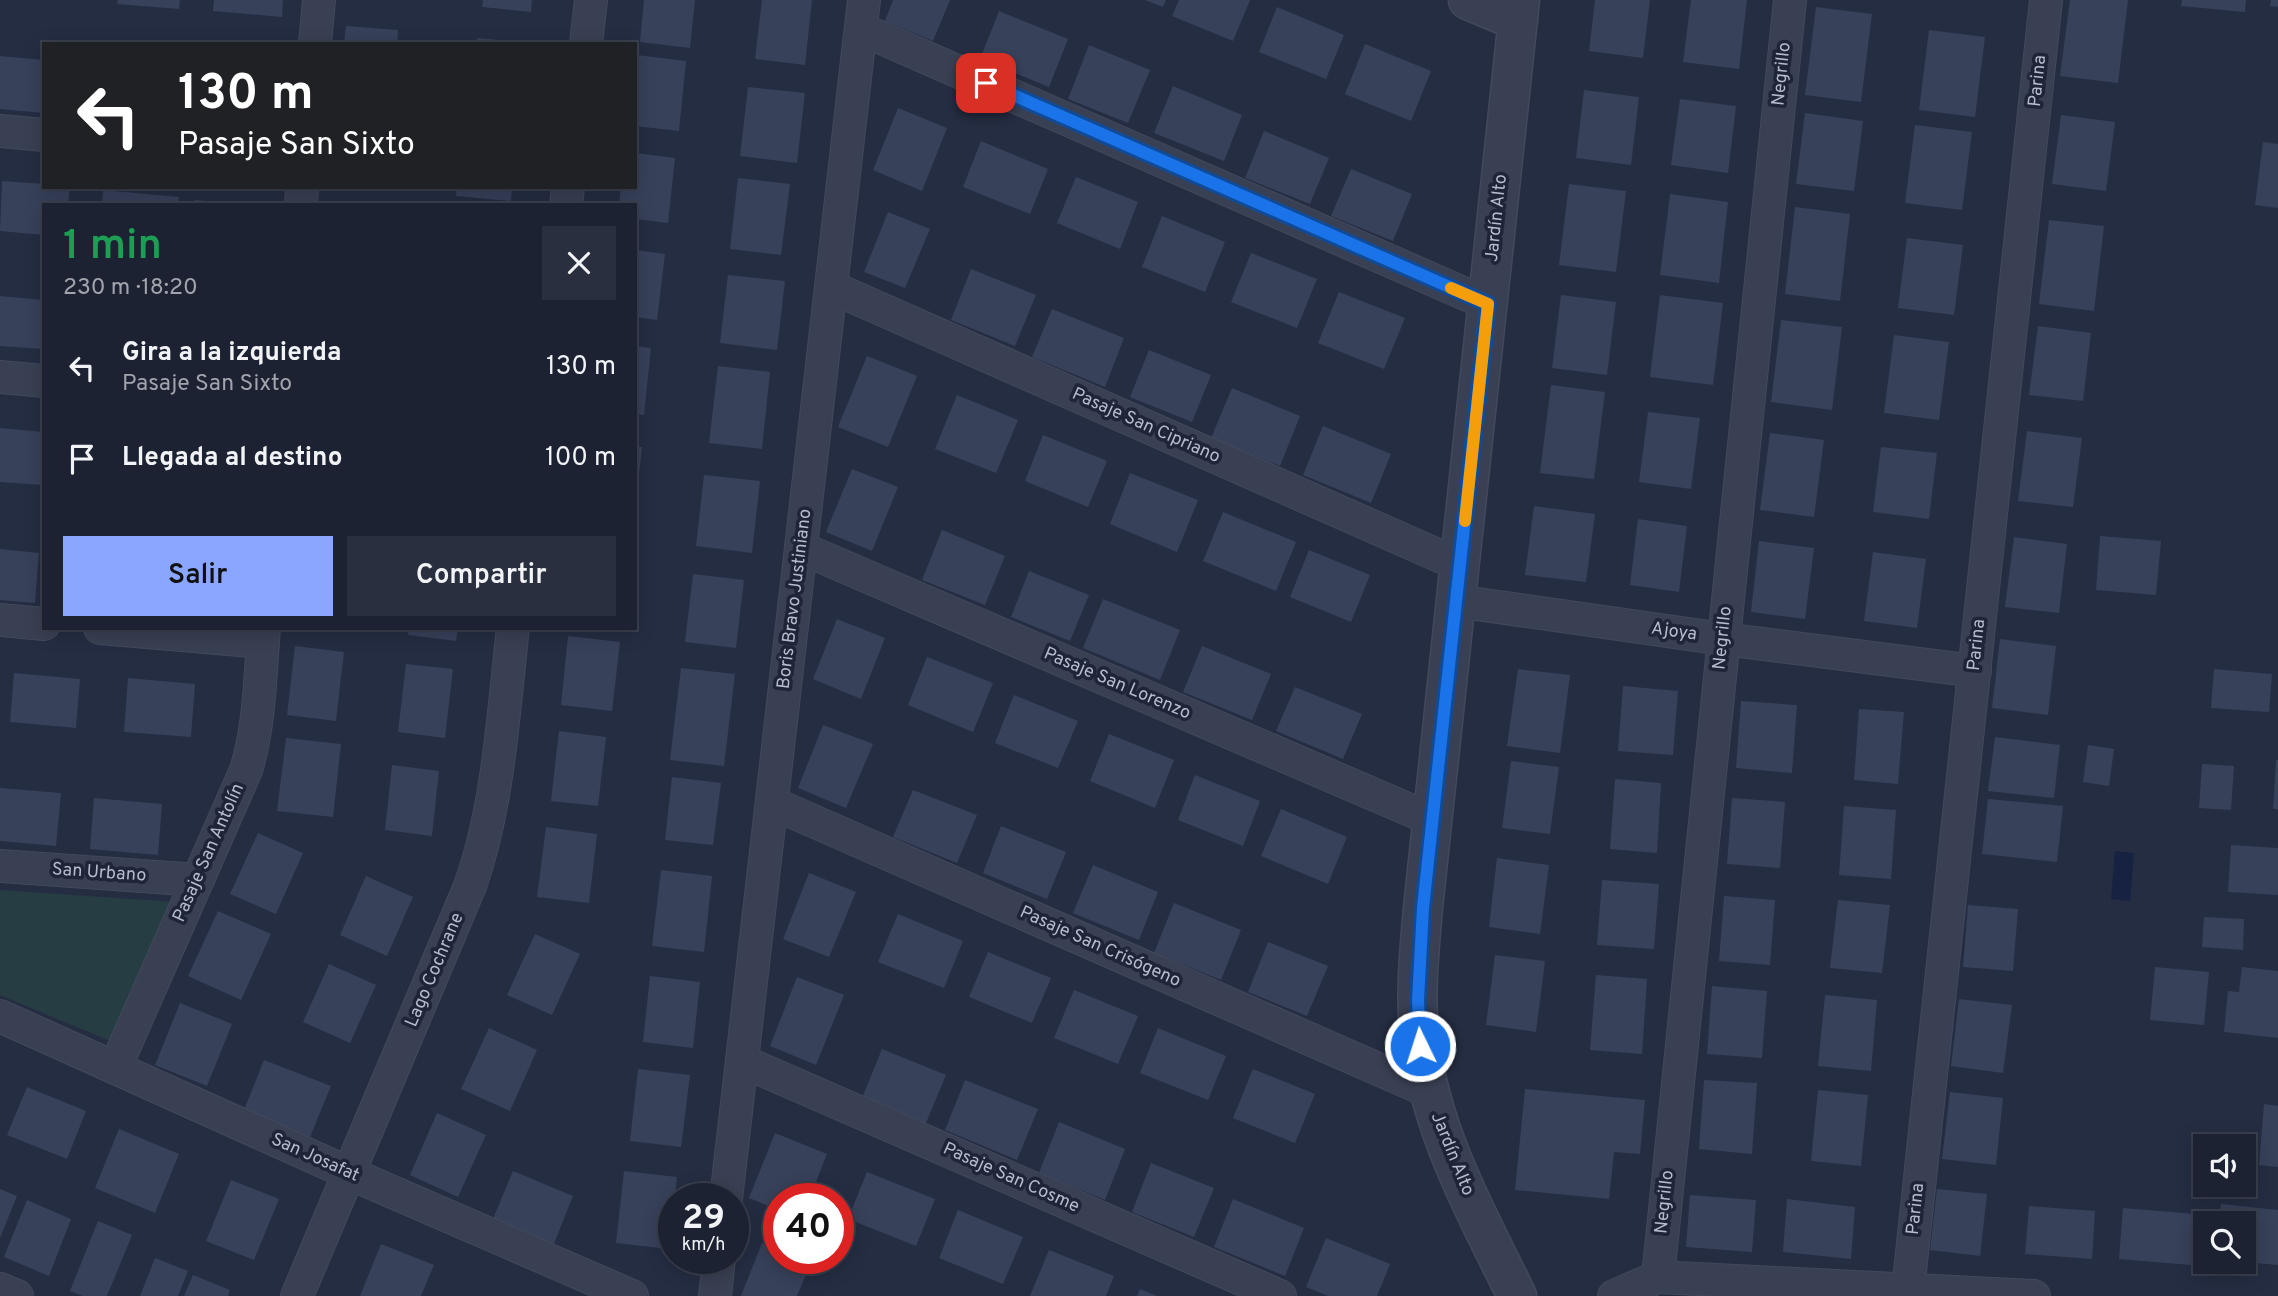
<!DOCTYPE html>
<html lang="es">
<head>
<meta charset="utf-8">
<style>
  :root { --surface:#1c2232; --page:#292f3e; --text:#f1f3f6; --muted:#a0a4ac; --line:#3a3f4d; --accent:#8aa6fe }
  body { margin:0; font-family:Overpass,sans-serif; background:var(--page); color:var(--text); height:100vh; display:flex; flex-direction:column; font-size:26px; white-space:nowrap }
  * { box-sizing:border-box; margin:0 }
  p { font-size:23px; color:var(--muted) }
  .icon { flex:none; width:38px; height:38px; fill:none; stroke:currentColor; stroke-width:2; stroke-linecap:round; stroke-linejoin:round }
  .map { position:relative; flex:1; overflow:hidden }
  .drawer { position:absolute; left:42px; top:203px; width:595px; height:427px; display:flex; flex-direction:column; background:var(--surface); border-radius:0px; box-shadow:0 4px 18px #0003,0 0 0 2px var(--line) }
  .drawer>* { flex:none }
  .guide { position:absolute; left:42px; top:42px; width:595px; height:147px; border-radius:0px; box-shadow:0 4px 18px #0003,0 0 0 2px var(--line); background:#202124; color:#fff; overflow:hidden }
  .buttons { position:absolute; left:2193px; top:1134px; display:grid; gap:14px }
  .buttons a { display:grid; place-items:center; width:63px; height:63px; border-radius:0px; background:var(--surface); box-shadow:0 4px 18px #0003,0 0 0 2px var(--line); font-size:35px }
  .speed { position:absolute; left:658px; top:1183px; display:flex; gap:14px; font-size:35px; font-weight:700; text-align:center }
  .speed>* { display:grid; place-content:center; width:91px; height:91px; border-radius:50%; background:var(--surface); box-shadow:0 4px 18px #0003,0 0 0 2px var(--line); line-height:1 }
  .speed small { font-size:18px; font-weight:400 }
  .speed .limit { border:10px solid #d22; background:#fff; color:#111 }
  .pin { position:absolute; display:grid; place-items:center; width:60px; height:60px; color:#fff; margin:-30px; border-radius:14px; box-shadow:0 4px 10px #0006 }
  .me { position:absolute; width:77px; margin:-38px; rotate:356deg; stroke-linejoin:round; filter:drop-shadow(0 0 5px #0008) }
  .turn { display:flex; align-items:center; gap:24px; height:147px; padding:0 21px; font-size:32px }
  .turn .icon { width:91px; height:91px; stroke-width:2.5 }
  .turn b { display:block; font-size:49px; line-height:60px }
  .round { display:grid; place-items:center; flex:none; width:74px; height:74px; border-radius:0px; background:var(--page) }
  .overview { display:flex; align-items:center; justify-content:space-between; height:119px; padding:0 21px }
  h1 { font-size:42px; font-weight:600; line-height:52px; color:#1e9e55 }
  .cta { display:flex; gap:14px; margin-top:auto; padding:14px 21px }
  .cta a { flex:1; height:80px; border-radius:0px; background:var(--accent); color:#111; font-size:28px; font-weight:600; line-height:80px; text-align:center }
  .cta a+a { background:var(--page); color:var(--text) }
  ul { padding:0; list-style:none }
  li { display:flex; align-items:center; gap:21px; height:91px; padding:0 21px }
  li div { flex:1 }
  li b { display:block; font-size:26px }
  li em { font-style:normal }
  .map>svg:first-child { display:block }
  .green { fill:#273d44 }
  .water { fill:#172243 }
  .building { fill:#37415a }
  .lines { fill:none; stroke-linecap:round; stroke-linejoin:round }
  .minor-casing { stroke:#43495c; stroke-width:34 }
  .tertiary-casing { stroke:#43495c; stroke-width:41 }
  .minor { stroke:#394053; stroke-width:32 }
  .tertiary { stroke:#394053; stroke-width:38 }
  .route-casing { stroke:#114b97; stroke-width:18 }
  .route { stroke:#1a73e8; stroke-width:12 }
  .slow { stroke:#f59e0b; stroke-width:12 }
  .labels { text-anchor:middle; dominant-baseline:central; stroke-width:7; stroke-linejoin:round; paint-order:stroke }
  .street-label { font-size:18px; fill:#b6bccd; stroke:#1e2538 }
</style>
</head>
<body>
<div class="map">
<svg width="2278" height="1296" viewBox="0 0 2278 1296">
  <rect width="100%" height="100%" fill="#252d43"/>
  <path class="green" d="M0,890L176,902L115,1043L0,995Z"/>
  <path class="water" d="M2115,851L2134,853L2130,901L2111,899Z"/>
  <g class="building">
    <path d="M118,0H180L179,9L117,4Z"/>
    <path d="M214,0H283L282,17L213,11Z"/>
    <path d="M483,0H532L531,12L482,7Z"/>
    <path d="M644,0H695L690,48L640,42Z"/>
    <path d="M762,0H812L805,65L755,59Z"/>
    <path d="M893,0H950L933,41L885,21Z"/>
    <path d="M1145,0H1166L1163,7Z"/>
    <path d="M1179,0H1250L1233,41L1172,16Z"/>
    <path d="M1595,0H1650L1643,58L1589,51Z"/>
    <path d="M1691,0H1747L1739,69L1683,62Z"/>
    <path d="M2070,0H2128L2118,83L2060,76Z"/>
    <path d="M2182,0H2246L2245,12L2181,6Z"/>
    <path d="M2271,0H2278V7L2270,6Z"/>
    <path d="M1277,7L1344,35L1326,79L1259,52Z"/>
    <path d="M1816,7L1872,14L1861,102L1805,95Z"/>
    <path d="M999,11L1068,39L1049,87L980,59Z"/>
    <path d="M346,26L398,30L397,44H344Z"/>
    <path d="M1929,30L1985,37L1975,117L1919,110Z"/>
    <path d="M477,38L520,42V44H477Z"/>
    <path d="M1365,44L1431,71L1411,121L1345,94Z"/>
    <path d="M1089,45L1150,70L1128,123L1068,99Z"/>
    <path d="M637,55L686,61L679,131L635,126Z"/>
    <path d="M0,56L44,60V113L0,109Z"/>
    <path d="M1173,86L1242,115L1224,161L1154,133Z"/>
    <path d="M748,87L805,93L797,163L740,156Z"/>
    <path d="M1584,90L1639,97L1631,165L1576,158Z"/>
    <path d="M1680,99L1736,106L1728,173L1671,165Z"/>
    <path d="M898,108L947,128L922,191L873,170Z"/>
    <path d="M1805,113L1863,121L1854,191L1796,184Z"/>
    <path d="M2061,115L2115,122L2106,191L2052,184Z"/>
    <path d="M1915,125L1972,132L1962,210L1905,203Z"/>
    <path d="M1264,131L1329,158L1310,204L1245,178Z"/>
    <path d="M981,141L1048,169L1030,214L963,187Z"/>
    <path d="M2263,142L2278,144V208L2255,205Z"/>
    <path d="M635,153L675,158L668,223L635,219V205H619L621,187H635Z"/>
    <path d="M1351,169L1412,194L1393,241L1331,216Z"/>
    <path d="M1076,177L1138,202L1120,249L1057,223Z"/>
    <path d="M738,178L790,184L781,255L730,249Z"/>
    <path d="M2,181L44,184V187H70L68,205H44V235L0,231Z"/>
    <path d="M1569,184L1626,191L1616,272L1559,265Z"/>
    <path d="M457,187H512L511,201L456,196Z"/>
    <path d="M103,190L179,197L178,205H102Z"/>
    <path d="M1670,194L1728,202L1719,283L1660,275Z"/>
    <path d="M195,200L231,203V205H195Z"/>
    <path d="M1795,207L1850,214L1840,301L1785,294Z"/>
    <path d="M888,212L930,229L905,288L864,272Z"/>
    <path d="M1162,216L1225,242L1205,292L1142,267Z"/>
    <path d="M2049,220L2104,226L2094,311L2039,304Z"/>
    <path d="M1907,238L1963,245L1954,315L1898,308Z"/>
    <path d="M635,250L665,254L657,320L635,317Z"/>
    <path d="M1251,253L1317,279L1297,328L1231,302Z"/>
    <path d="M971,269L1036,295L1015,346L951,320Z"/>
    <path d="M728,275L785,281L777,350L720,343Z"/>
    <path d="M1339,292L1405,318L1384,369L1318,343Z"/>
    <path d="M1561,295L1616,302L1607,375L1552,368Z"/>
    <path d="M1660,295L1723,303L1713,385L1650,377Z"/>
    <path d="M0,296L44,300V349L0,346Z"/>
    <path d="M1052,309L1124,338L1105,387L1032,357Z"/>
    <path d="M1781,320L1842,327L1832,410L1771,402Z"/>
    <path d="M2038,326L2091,333L2083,401L2029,395Z"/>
    <path d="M1894,335L1949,342L1939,420L1884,413Z"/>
    <path d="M635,346L651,348L644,415L635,414Z"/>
    <path d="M1149,350L1211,375L1192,422L1130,397Z"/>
    <path d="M867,356L917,376L888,447L838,427Z"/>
    <path d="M718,366L770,372L762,449L709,443Z"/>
    <path d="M1551,385L1605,392L1594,479L1540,473Z"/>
    <path d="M1232,388L1300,416L1280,466L1211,438Z"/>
    <path d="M957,395L1018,420L996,473L935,449Z"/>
    <path d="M1648,412L1700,418L1691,489L1639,482Z"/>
    <path d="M1323,426L1391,454L1371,503L1303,475Z"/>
    <path d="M0,428L44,432V485L0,482Z"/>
    <path d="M2027,431L2082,438L2073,507L2018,501Z"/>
    <path d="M1770,433L1824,440L1814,517L1760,510Z"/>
    <path d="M1043,435L1107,461L1088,507L1025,481Z"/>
    <path d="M635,447H642L637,493L635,492Z"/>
    <path d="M1881,447L1937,453L1929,519L1873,512Z"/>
    <path d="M852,469L898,487L872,551L826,532Z"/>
    <path d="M1130,473L1198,500L1177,552L1110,524Z"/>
    <path d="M704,475L760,481L752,553L696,546Z"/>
    <path d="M1534,506L1595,514L1586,582L1525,575Z"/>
    <path d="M1223,512L1296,542L1276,591L1203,561Z"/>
    <path d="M1638,519L1687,526L1679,592L1630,585Z"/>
    <path d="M942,530L1005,556L985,605L922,580Z"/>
    <path d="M2100,536L2161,541L2156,595L2096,590Z"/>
    <path d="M2014,537L2067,544L2059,613L2005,607Z"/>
    <path d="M1759,541L1814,548L1805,619L1751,612Z"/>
    <path d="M0,549L39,553L35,603L0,600Z"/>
    <path d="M1309,550L1370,575L1351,622L1290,597Z"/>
    <path d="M1873,552L1926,559L1917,628L1864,621Z"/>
    <path d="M1029,571L1089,595L1070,641L1011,617Z"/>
    <path d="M693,574L744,580L736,648L685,642Z"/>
    <path d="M1103,599L1180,630L1160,680L1083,648Z"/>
    <path d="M837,619L885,638L861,699L813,679Z"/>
    <path d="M409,628H458L456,641L408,635Z"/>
    <path d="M568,636L620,642L612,711L561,705Z"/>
    <path d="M2000,639L2056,646L2048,715L1992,708Z"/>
    <path d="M295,646L344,652L336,721L287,715Z"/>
    <path d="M1202,646L1271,674L1252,720L1183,692Z"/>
    <path d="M927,657L993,683L973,732L908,705Z"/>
    <path d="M406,664L453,669L445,738L398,732Z"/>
    <path d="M681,668L735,674L724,766L670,760Z"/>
    <path d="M1518,669L1570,675L1560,753L1507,746Z"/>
    <path d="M2214,669L2272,674L2269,712L2211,708Z"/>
    <path d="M14,673L80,679L76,728L10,722Z"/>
    <path d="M128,678L195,684L191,737L124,732Z"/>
    <path d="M1623,686L1678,691L1673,755L1618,751Z"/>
    <path d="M1295,687L1362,714L1343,759L1276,731Z"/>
    <path d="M1014,695L1078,721L1058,768L995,743Z"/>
    <path d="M1741,701L1797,705L1792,773L1736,768Z"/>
    <path d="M1859,709L1904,712L1898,784L1854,780Z"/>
    <path d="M823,725L873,744L846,808L798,788Z"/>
    <path d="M559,731L606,737L598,806L551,801Z"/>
    <path d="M1109,734L1174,760L1155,808L1090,781Z"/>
    <path d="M1995,737L2060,745L2054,798L1988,791Z"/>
    <path d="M286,738L341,744L333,817L277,811Z"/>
    <path d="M2088,745L2114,749L2109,786L2083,782Z"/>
    <path d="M2276,760H2278V809H2273Z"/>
    <path d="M1511,761L1559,767L1550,834L1502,828Z"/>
    <path d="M2202,764L2234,766L2231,810L2199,808Z"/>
    <path d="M392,765L439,771L432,836L385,830Z"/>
    <path d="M1195,775L1260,801L1243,846L1178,820Z"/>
    <path d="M672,777L721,783L713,845L665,840Z"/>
    <path d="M1615,779L1661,783L1657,853L1610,849Z"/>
    <path d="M0,788L61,793L56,846L0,841Z"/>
    <path d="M913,790L977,815L957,863L893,837Z"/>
    <path d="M94,798L162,804L158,855L90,849Z"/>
    <path d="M1732,798L1785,802L1780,868L1727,864Z"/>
    <path d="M1988,799L2063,806L2057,862L1982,854Z"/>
    <path d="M1844,806L1896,810L1891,879L1839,875Z"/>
    <path d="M1281,809L1347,837L1328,884L1261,856Z"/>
    <path d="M1001,826L1066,852L1047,899L983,873Z"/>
    <path d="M546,827L597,834L589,903L537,897Z"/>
    <path d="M258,833L303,853L276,914L230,894Z"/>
    <path d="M2231,845L2278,848V895L2228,892Z"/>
    <path d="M1497,858L1549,865L1540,934L1489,927Z"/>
    <path d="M1093,865L1158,892L1139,940L1073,913Z"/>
    <path d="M661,870L712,876L704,952L652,946Z"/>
    <path d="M809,873L856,892L829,957L783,939Z"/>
    <path d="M366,876L413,897L387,956L340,935Z"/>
    <path d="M1602,880L1659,884L1654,949L1597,945Z"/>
    <path d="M1724,896L1775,900L1770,965L1719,961Z"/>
    <path d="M1838,900L1890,905L1882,973L1830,968Z"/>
    <path d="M1174,903L1241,930L1221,980L1154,953Z"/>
    <path d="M1968,905L2018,909L2013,971L1963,967Z"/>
    <path d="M218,911L271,934L241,1000L188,976Z"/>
    <path d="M898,914L963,941L944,988L878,962Z"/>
    <path d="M2204,917L2244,919L2243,950L2202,947Z"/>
    <path d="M535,934L580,954L552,1015L507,995Z"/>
    <path d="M1268,942L1328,966L1307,1016L1248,992Z"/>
    <path d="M988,952L1051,978L1032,1023L969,997Z"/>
    <path d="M1495,955L1545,961L1536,1032L1486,1025Z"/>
    <path d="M329,964L376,985L350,1043L303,1022Z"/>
    <path d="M2155,967L2209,972L2204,1025L2150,1020Z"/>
    <path d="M2242,967L2278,971V1038L2224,1032L2228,991L2239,992Z"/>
    <path d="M1596,975L1647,979L1642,1054L1590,1050Z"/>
    <path d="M650,976L700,982L693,1048L643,1042Z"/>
    <path d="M797,977L844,995L816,1065L770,1046Z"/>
    <path d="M1712,986L1767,991L1762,1058L1707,1054Z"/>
    <path d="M1074,990L1138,1016L1118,1064L1054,1038Z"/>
    <path d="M1825,995L1877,1000L1871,1071L1818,1066Z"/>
    <path d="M1959,999L2012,1005L2003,1073L1951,1066Z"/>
    <path d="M180,1003L232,1024L207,1086L155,1065Z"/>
    <path d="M489,1028L537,1050L510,1111L461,1089Z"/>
    <path d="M1158,1028L1226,1056L1208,1100L1140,1073Z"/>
    <path d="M882,1049L946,1075L926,1123L862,1098Z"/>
    <path d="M264,1060L331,1086L310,1137L244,1110Z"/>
    <path d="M638,1069L690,1075L681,1147L630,1141Z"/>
    <path d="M1253,1069L1315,1094L1295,1143L1233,1118Z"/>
    <path d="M965,1080L1038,1109L1017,1160L945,1130Z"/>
    <path d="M1704,1080L1757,1083L1752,1154L1699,1149Z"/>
    <path d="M27,1087L86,1111L67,1159L7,1135Z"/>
    <path d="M1525,1089L1645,1100L1640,1154L1614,1152L1609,1199L1515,1190Z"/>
    <path d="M1818,1090L1868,1095L1861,1166L1811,1161Z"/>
    <path d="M1950,1092L2003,1098L1996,1165L1942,1159Z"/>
    <path d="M2264,1104L2278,1106V1167L2259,1165Z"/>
    <path d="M437,1113L486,1135L458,1197L410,1175Z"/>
    <path d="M1059,1122L1125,1149L1105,1200L1039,1173Z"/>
    <path d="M119,1129L179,1154L155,1213L95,1188Z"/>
    <path d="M775,1133L827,1154L809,1199H779V1210L749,1198Z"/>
    <path d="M1151,1163L1214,1188L1194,1237L1132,1212Z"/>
    <path d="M513,1171L573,1196L553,1246L492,1221Z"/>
    <path d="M624,1171L677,1177L669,1249L616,1243Z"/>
    <path d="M867,1172L935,1199L916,1246L848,1219Z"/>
    <path d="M231,1180L279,1199L254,1260L206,1241Z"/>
    <path d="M0,1189L17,1196L0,1238Z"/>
    <path d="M1937,1189L1987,1194L1980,1256L1930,1250Z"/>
    <path d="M1690,1195L1756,1200L1752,1252L1686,1247Z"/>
    <path d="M1233,1199L1304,1228L1285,1276L1214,1247Z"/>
    <path d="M1787,1199L1855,1207L1851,1259L1783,1252Z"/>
    <path d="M27,1200L71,1219L49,1276L4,1257Z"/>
    <path d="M2221,1204L2278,1210V1265L2244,1262V1223H2219Z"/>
    <path d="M2029,1206L2095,1211L2092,1259L2025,1254Z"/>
    <path d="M2123,1208L2195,1214L2191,1265L2119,1259Z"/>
    <path d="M958,1210L1023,1237L1003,1284L939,1258Z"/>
    <path d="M98,1221L132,1235L107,1296H83L70,1291Z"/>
    <path d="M1326,1238L1390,1264L1377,1296H1328L1306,1287Z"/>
    <path d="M762,1243L779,1250V1258H799L811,1263L797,1296H741Z"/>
    <path d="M381,1244L434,1265L421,1296H360Z"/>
    <path d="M1049,1250L1114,1276L1106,1296H1030Z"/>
    <path d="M155,1258L188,1271L178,1296H140Z"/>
    <path d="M193,1275L230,1290L228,1296H184Z"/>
    <path d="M1140,1289L1157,1296H1137Z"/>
  </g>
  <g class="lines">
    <g class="minor-casing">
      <g id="minor">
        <path d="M861,29L1488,304"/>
        <path d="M315,44L319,0"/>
        <path d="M586,44L591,0"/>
        <path d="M0,131L44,135"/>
        <path d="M301,205L302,187"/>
        <path d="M566,205L568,187"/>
        <path d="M831,287L1460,565"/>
        <path d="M0,377L44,381"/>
        <path d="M801,548L1433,820"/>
        <path d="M1456,601L1723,639L1975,671"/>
        <path d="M0,620L44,624"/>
        <path d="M100,628L263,642"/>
        <path d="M772,803L1428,1091"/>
        <path d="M0,866L198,880"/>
        <path d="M0,1016L351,1174L632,1296"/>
        <path d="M742,1061L1280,1296"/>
        <path d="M115,1068L246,770C260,725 260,675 264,628"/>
        <path d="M726,1199L864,0"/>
        <path d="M1658,1277L1790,0"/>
        <path d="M0,1289L17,1296"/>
        <path d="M1908,1290L2046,0"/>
        <path d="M297,1296L470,886C499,804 503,714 513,628"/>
        <path d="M715,1296L719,1258"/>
        <path d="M1614,1296L1658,1277L2034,1296"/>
      </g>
    </g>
    <g class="tertiary-casing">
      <g id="tertiary">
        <path d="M1468,0L1518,21"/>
        <path d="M1517,1296C1478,1216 1433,1137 1421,1047C1414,1002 1419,954 1423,908L1520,0"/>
      </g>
    </g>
    <use href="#minor" class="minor"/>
    <use href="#tertiary" class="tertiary"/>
  </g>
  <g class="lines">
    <g class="route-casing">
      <path id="route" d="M986,83L1488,304L1423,908L1418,1000L1420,1046"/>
    </g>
    <use href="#route" class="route"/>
    <path class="slow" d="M1451,288L1488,304L1465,521"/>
  </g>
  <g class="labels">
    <g class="street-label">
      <text transform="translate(1782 74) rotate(-84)">Negrillo</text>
      <text transform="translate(2038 81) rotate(-84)">Parina</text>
      <text transform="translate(1497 218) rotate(-84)">Jardín Alto</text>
      <text transform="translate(1146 426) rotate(24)">Pasaje San Cipriano</text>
      <text transform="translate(795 599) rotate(-83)">Boris Bravo Justiniano</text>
      <text transform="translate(1674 632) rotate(8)">Ajoya</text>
      <text transform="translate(1723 638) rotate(-84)">Negrillo</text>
      <text transform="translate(1977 645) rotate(-84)">Parina</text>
      <text transform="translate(1117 684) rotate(23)">Pasaje San Lorenzo</text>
      <text transform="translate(209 853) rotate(-66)">Pasaje San Antolín</text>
      <text transform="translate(99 873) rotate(4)">San Urbano</text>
      <text transform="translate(1100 947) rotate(24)">Pasaje San Crisógeno</text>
      <text transform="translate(435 970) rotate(-67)">Lago Cochrane</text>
      <text transform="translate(1452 1154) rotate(68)">Jardín Alto</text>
      <text transform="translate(315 1158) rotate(24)">San Josafat</text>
      <text transform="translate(1011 1178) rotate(24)">Pasaje San Cosme</text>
      <text transform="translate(1665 1202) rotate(-84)">Negrillo</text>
      <text transform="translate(1916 1209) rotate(-84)">Parina</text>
    </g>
  </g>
</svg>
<div class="buttons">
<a><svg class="icon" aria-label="sound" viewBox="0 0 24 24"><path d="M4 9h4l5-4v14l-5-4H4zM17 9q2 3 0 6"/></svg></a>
<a><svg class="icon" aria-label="search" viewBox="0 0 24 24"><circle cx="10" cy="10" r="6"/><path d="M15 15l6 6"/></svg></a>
</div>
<div class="speed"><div>29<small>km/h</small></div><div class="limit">40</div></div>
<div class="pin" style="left:986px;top:83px;background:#d93025"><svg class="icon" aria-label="arrive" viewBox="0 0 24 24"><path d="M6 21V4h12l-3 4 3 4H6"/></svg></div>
<svg class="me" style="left:1420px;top:1046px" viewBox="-20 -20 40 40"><circle r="17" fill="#1a73e8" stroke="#fff" stroke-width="3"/><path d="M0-11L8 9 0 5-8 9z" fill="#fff"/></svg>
<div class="guide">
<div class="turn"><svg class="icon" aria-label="left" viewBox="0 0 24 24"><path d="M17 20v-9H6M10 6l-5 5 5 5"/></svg><div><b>130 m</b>Pasaje San Sixto</div></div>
</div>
<section class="drawer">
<div class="overview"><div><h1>1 min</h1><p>230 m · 18:20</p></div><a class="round"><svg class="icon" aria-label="close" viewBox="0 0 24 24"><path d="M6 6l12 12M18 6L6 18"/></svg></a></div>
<ul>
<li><svg class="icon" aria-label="left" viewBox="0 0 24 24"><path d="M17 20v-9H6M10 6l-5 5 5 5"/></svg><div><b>Gira a la izquierda</b><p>Pasaje San Sixto</p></div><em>130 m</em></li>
<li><svg class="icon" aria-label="arrive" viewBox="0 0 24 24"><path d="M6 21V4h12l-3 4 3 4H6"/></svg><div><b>Llegada al destino</b></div><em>100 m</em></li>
</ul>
<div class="cta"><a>Salir</a><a>Compartir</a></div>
</section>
</div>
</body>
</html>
